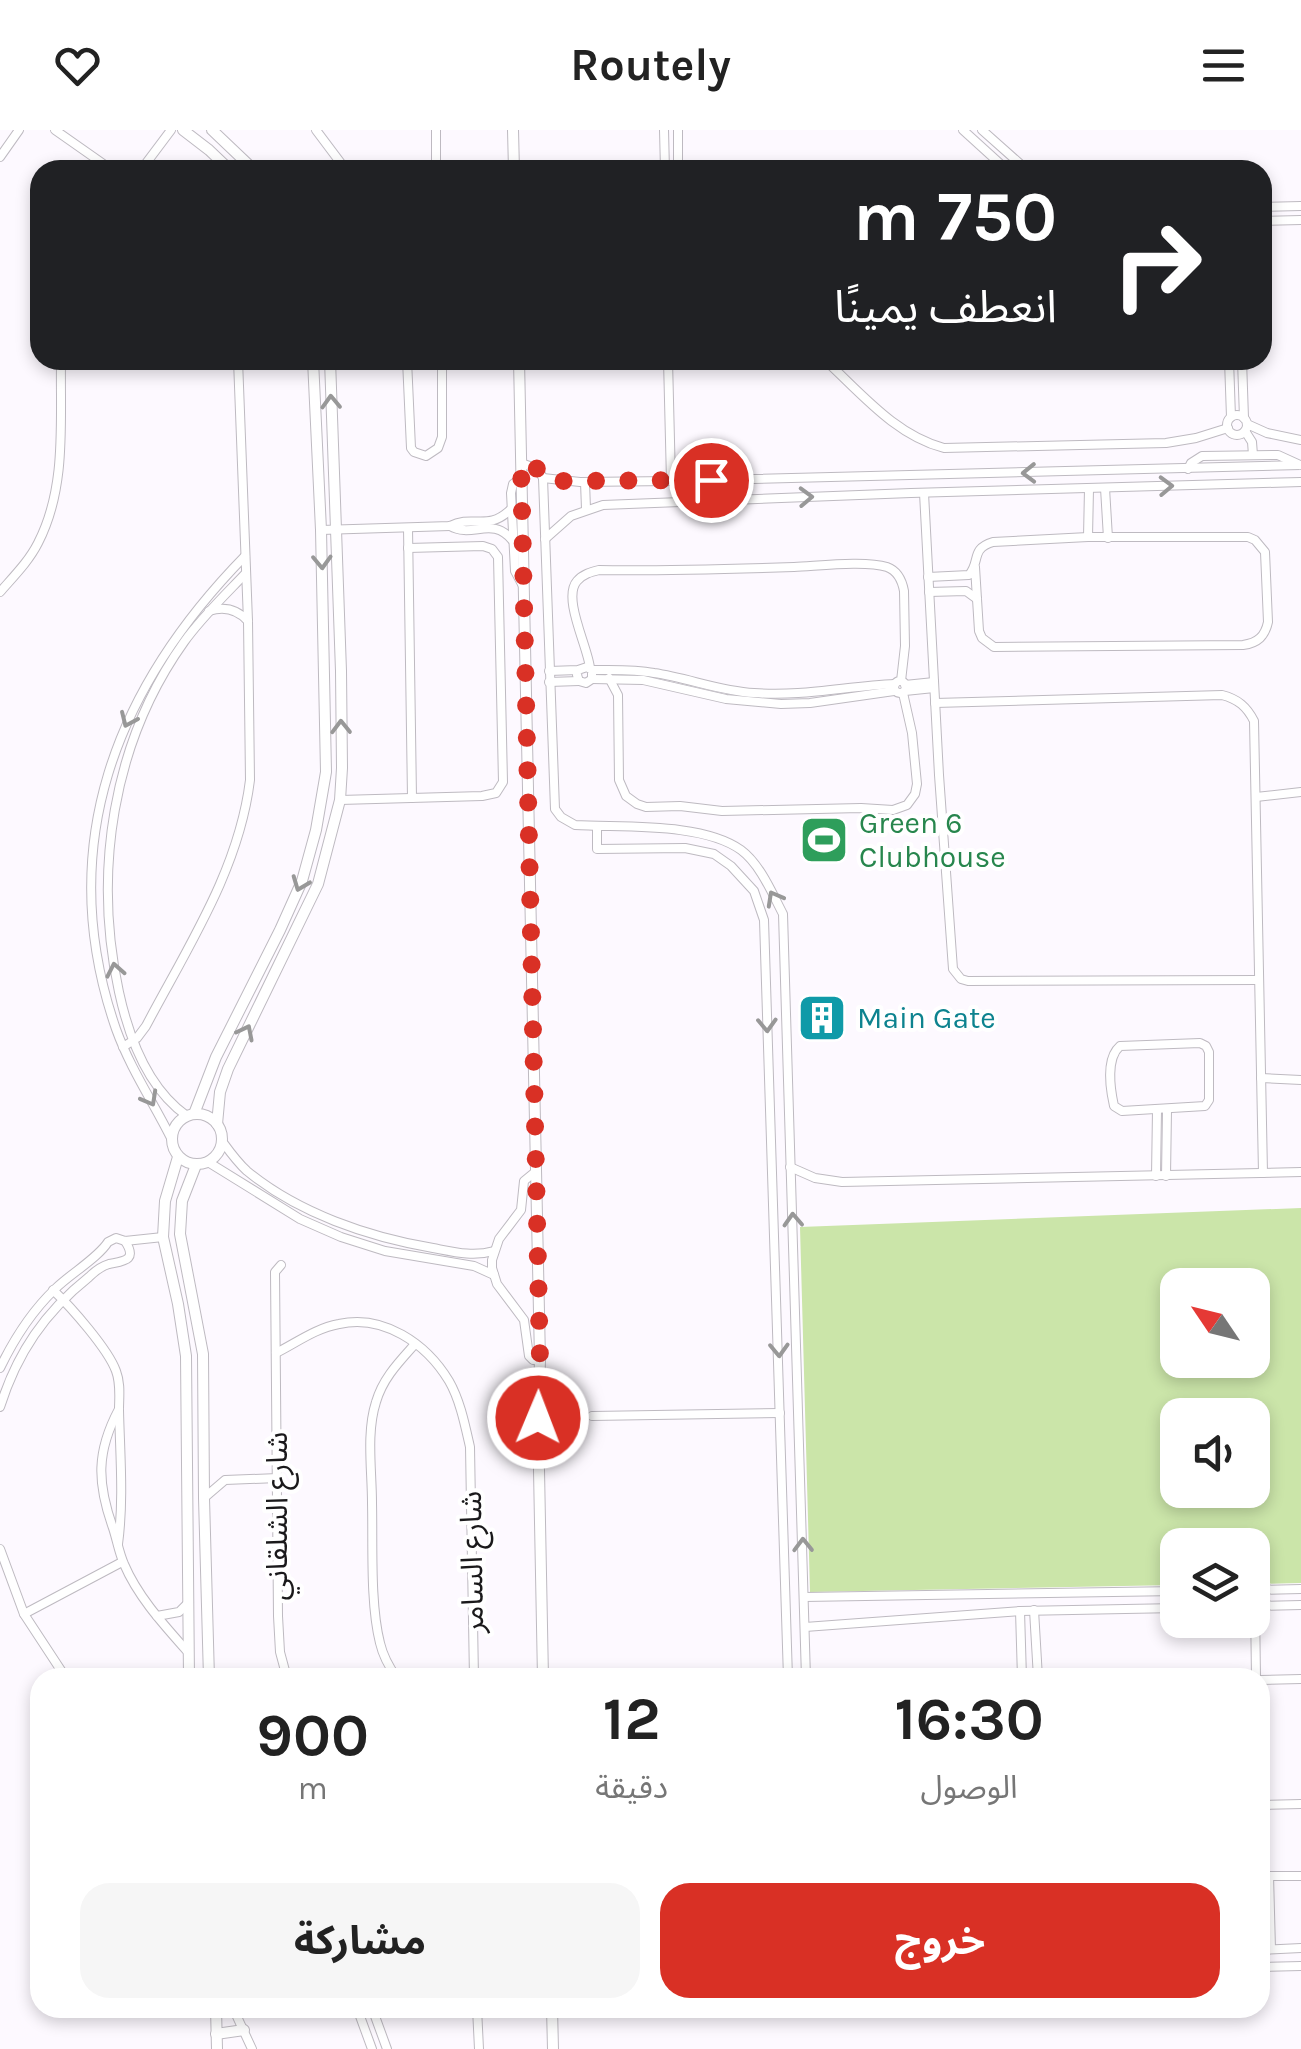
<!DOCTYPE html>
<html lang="ar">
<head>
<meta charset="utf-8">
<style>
  :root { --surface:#fff; --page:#f6f6f6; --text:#222; --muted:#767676; --accent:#d93025 }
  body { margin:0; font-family:Karla,"Noto Sans Arabic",sans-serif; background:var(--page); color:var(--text); direction:rtl; height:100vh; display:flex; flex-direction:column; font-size:38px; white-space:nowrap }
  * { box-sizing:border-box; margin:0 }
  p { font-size:32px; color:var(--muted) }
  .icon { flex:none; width:55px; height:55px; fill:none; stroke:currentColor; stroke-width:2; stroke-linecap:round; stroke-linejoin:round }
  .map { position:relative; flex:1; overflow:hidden; direction:ltr }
  .sheet { position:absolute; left:30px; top:1538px; width:1240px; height:350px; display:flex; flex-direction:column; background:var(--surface); border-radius:30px; box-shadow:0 5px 15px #0003; direction:rtl }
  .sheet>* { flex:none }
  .banner { position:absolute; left:30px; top:30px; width:1242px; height:210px; border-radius:30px; box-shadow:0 5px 15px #0003; direction:rtl; background:#202124; color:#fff; overflow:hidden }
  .needle { width:65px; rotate:305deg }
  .tools { position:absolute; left:1160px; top:1138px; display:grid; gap:20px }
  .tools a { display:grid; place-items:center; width:110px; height:110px; border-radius:20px; background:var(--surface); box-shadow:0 5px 15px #0003; font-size:50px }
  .pin { position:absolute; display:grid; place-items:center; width:85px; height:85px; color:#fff; margin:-42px; border:5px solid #fff; border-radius:50%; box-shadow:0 2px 10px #0007 }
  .me { position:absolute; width:110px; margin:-55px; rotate:1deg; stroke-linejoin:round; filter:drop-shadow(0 0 8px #0008) }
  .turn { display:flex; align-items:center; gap:35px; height:210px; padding:0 50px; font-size:45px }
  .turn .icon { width:130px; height:130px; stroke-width:2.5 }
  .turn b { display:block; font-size:70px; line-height:85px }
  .eta { display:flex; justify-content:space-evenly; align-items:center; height:170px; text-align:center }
  .eta b { font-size:60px; font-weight:700; line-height:70px }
  .cta { display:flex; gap:20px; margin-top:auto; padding:20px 50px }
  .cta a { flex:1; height:115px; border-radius:30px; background:var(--accent); color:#fff; font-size:40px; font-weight:700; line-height:115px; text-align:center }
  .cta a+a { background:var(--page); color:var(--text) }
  header { display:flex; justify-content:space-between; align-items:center; height:130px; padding:0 50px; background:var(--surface); font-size:45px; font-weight:700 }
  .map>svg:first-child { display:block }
  .green { fill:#cbe5a9; fill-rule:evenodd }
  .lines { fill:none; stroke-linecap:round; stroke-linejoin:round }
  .minor-casing { stroke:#bebac1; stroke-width:10 }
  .tertiary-casing { stroke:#bebac1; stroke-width:12 }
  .minor { stroke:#fff; stroke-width:8 }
  .tertiary { stroke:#fff; stroke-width:10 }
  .oneway { stroke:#989898 }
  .route { stroke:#d93025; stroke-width:18; stroke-dasharray:0 32.4 }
  .labels { text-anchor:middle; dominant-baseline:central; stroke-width:8; stroke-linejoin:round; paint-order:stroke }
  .leisure-label { font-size:30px; fill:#27864d; stroke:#fff; text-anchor:start }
  .culture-label { font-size:30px; fill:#0d838f; stroke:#fff; text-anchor:start }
  .street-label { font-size:30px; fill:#1a191b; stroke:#fff }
</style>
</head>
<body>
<header><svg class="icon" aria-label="menu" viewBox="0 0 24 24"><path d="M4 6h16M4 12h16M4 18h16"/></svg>Routely<svg class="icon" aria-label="heart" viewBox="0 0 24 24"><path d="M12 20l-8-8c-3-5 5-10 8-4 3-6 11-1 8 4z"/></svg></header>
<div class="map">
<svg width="1301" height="1919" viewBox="0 0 1301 1919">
  <rect width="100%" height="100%" fill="#fdf9ff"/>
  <path class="green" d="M1301,1078V1453L1253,1454L1252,1415H1178L1177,1455L810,1462L800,1097ZM1178,1155H1252V1230H1178ZM1178,1285H1252V1360H1178Z"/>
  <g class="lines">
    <g class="minor-casing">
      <g id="minor">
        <path d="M55,0L112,40"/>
        <path d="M316,0L346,40"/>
        <path d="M436,0V40"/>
        <path d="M664,0L665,40"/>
        <path d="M678,0V40"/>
        <path d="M963,0L1007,40"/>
        <path d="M982,0L1027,40"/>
        <path d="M0,27L19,0"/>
        <path d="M141,40L171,0"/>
        <path d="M1262,77L1301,76"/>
        <path d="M1262,91L1301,90"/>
        <path d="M407,230L411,318L414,322L426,326L438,318L442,307V230"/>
        <path d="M668,230L671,351"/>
        <path d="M825,230C861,263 895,305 944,318L1166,313L1196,308L1228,298"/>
        <path d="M1229,230L1231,287"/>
        <path d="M1242,230L1244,288"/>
        <circle cx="1237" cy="295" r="10"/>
        <path d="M1247,294L1267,303L1301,310"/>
        <path d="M1245,301L1252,312L1253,325"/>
        <path d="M521,333L538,339L543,348L555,679L561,687L575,695C622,698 702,692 741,720C760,734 772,763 783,784L806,1548"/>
        <path d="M1188,339L1191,333L1202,326L1278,325L1300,335"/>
        <path d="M521,348L513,354L511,363L515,441L523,456"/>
        <path d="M543,348L580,352L671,351L1301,335"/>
        <path d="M585,352L586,379"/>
        <path d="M1105,358L1108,408"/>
        <path d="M924,363L939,645L953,839L961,849L968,851L1259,850"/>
        <path d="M450,396C473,409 492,385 513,411"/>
        <path d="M408,398L412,668"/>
        <path d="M321,400L450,396C473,384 488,402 511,379"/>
        <path d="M1088,407L1089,359"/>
        <path d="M545,409L571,386L603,375L911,363L1301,352"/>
        <path d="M928,447L969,445C981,431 970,419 993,412L1088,407H1248L1255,410L1265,422L1268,492C1265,506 1258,513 1243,515L994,517L982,508L979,501L975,437"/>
        <path d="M0,462C14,446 29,431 38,413C67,357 60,291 61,230"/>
        <path d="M929,462L966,461L977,469"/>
        <path d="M209,481C224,476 237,479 248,491"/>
        <path d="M590,538C588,517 562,468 577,451C583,444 591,442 599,440C664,441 729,439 794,437C818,436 865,430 887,437C898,441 902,450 904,461L905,516L901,551"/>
        <path d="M592,540C613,540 634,539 654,543C688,548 720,561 754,563C801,567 848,556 895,554"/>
        <path d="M549,541L578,540L587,537L592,540V549L586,553L579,551L577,545L578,540"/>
        <path d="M609,548L618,565L619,650L626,666L637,674L646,677L680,676L722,681L861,678L893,680L907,675L915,664L917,654L912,603L903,563"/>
        <path d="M592,549L643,550L726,569L781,574L810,573L894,561"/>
        <circle cx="900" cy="557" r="6"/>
        <path d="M549,552L579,551"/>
        <path d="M905,555L934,552"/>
        <path d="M905,561L934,558"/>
        <path d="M935,573L1222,565C1238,569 1247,577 1254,591L1263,1043"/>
        <path d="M1256,667L1301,662"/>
        <path d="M340,670L482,666L496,663L503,652L498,427L492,419L483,416L408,418"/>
        <path d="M597,697V719L685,718L714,724L731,736L754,761L764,790L788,1548"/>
        <path d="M1200,913L1206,916L1209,922V970L1205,976L1122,981L1114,976C1110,958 1106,928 1120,916Z"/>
        <path d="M123,917L137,908L146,896C187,818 239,740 250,650L248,491L238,230"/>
        <path d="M1261,948L1301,950"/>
        <path d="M187,986C147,958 129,908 119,862C93,743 112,613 184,512C202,487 224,466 245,444"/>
        <path d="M171,1008C153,972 130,938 116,899C53,717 115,559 245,426"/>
        <path d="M222,1011C230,1022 237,1032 247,1041C298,1083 368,1107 433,1118C454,1122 473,1127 494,1121"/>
        <path d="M208,1032L300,1089L341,1107L385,1121L474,1136L494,1145"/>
        <path d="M790,1037L815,1048L842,1052L1301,1042"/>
        <path d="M535,1042L524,1051L521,1080L499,1109L492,1130V1138L497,1154L524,1190L529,1226L533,1230H540"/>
        <path d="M1156,1046L1157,980"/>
        <path d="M1166,1046L1167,980"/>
        <path d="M281,1135L275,1142L278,1486L280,1522L287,1548"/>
        <path d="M53,1160C71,1177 108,1219 116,1241C121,1254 119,1267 119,1280C120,1325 124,1369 118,1414"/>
        <path d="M276,1223C296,1213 316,1198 339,1194C383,1184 426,1213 449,1251C460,1270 465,1295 470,1317L474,1548"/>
        <path d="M0,1238C14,1209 31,1182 55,1159C70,1144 98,1128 108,1112L116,1108L125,1111L163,1107"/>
        <path d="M0,1277C17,1223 45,1182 89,1147C94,1142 102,1136 109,1134C123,1131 138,1131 125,1111"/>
        <path d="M119,1279C96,1322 97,1353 113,1398C117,1410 119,1423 124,1434C138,1467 164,1495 187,1521"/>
        <path d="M592,1286L780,1283"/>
        <path d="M204,1368L225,1350L278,1348"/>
        <path d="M0,1419L24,1484L66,1548"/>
        <path d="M1252,1460L1301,1459"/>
        <path d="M804,1467L1178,1461"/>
        <path d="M1252,1476L1301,1475"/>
        <path d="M1255,1476L1256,1548"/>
        <path d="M1034,1480L1038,1548"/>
        <path d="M1020,1481L1022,1548"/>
        <path d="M24,1484L122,1432"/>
        <path d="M157,1486L179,1482L188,1473"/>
        <path d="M805,1497L1020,1481L1178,1478"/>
        <path d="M397,1548C389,1537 383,1526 380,1513C370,1474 373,1414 372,1373C372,1340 366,1303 376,1272C383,1248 399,1232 415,1214"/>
        <path d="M1260,1550L1301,1549"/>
        <path d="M1260,1675L1301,1674"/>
        <path d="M1260,1746H1301"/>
        <path d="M1269,1746L1271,1819"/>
        <path d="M1260,1820L1301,1818"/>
        <path d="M1260,1837L1301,1836"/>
        <path d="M233,1878L252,1919"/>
        <path d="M357,1878L372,1919"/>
        <path d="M372,1878L387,1919"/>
        <path d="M477,1878L479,1919"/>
      </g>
    </g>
    <g class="tertiary-casing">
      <g id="tertiary">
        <path d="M183,0L209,20L230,40"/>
        <path d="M212,0L254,40"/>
        <path d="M513,0L514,40"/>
        <path d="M519,230L540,1230L538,1288L543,1548"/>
        <circle cx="197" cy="1009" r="25"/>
        <path d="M194,984L216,927L280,800L302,751L316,700L326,642L321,400L313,230"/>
        <path d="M217,994L220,962L228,939L318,754L340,670L342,638L341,541L330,230"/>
        <path d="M178,1027L165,1071L163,1107L178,1174L186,1226L189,1548"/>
        <path d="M196,1035L182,1071L180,1104L203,1224L204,1368L209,1548"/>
        <path d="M216,1878L217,1919"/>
        <path d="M552,1878L553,1919"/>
        <path d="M216,1904L244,1900"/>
      </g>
    </g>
    <use href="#minor" class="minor"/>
    <use href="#tertiary" class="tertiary"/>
  </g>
  <defs><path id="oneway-chevron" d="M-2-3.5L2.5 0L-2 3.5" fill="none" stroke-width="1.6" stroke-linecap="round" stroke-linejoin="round" transform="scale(2.5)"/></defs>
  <g class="oneway">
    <use href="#oneway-chevron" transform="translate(331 272) rotate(-92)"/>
    <use href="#oneway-chevron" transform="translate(1029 343) rotate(179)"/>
    <use href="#oneway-chevron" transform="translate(1166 356) rotate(-2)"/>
    <use href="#oneway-chevron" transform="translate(806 367) rotate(-2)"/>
    <use href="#oneway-chevron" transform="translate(322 432) rotate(88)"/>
    <use href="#oneway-chevron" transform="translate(128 590) rotate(114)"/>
    <use href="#oneway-chevron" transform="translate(341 597) rotate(-91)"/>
    <use href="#oneway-chevron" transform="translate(300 754) rotate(111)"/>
    <use href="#oneway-chevron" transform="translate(774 768) rotate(-119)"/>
    <use href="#oneway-chevron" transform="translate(115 840) rotate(-101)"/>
    <use href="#oneway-chevron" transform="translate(767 895) rotate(88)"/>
    <use href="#oneway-chevron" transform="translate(246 902) rotate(-63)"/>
    <use href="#oneway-chevron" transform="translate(150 969) rotate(61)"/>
    <use href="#oneway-chevron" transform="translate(793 1090) rotate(-93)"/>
    <use href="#oneway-chevron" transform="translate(779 1220) rotate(88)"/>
    <use href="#oneway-chevron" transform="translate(803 1415) rotate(-91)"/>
  </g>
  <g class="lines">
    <path class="route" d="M538,1288L540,1230L521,333L538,339L543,348L560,351L711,350"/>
  </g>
  <defs>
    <g id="stadium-square" transform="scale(2.5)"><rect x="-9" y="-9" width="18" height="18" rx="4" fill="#2e9e5b" stroke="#fff"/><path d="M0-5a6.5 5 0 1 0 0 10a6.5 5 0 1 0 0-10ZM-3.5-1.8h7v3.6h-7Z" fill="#fff"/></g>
    <g id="building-square" transform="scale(2.5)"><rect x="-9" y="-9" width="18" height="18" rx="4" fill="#0f9aa8" stroke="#fff"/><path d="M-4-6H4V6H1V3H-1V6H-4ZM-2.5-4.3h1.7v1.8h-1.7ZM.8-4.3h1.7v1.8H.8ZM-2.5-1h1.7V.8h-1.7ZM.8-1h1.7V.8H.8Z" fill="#fff"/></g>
  </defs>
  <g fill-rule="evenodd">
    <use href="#stadium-square" x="824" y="710"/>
    <use href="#building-square" x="822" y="888"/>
  </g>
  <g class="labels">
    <g class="leisure-label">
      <text x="859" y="693">Green 6<tspan x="859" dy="34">Clubhouse</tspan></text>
    </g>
    <g class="culture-label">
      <text x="857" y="888">Main Gate</text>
    </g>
    <g class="street-label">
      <text transform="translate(277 1386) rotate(-90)">شارع الشلقاني</text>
      <text transform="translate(472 1432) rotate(-91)">شارع السامر</text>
    </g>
  </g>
</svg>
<div class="tools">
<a><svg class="needle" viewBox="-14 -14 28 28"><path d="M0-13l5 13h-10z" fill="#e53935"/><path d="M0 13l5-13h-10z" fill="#767676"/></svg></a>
<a><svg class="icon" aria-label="sound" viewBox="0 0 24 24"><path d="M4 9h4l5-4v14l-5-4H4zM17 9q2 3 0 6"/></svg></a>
<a><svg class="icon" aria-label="layers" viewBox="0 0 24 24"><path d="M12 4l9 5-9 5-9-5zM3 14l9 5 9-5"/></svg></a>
</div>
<div class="pin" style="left:711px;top:350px;background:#d93025"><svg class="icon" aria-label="arrive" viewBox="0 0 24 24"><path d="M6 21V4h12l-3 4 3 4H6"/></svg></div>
<svg class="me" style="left:538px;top:1288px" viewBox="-20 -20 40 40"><circle r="17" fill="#d93025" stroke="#fff" stroke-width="3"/><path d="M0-11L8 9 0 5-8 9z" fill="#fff"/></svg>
<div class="banner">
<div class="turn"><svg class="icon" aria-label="right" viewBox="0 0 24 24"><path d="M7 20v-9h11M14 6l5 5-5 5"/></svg><div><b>750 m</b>انعطف يمينًا</div></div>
</div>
<section class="sheet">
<div class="eta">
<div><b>16:30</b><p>الوصول</p></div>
<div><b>12</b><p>دقيقة</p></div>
<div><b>900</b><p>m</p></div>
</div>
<div class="cta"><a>خروج</a><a>مشاركة</a></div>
</section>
</div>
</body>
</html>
